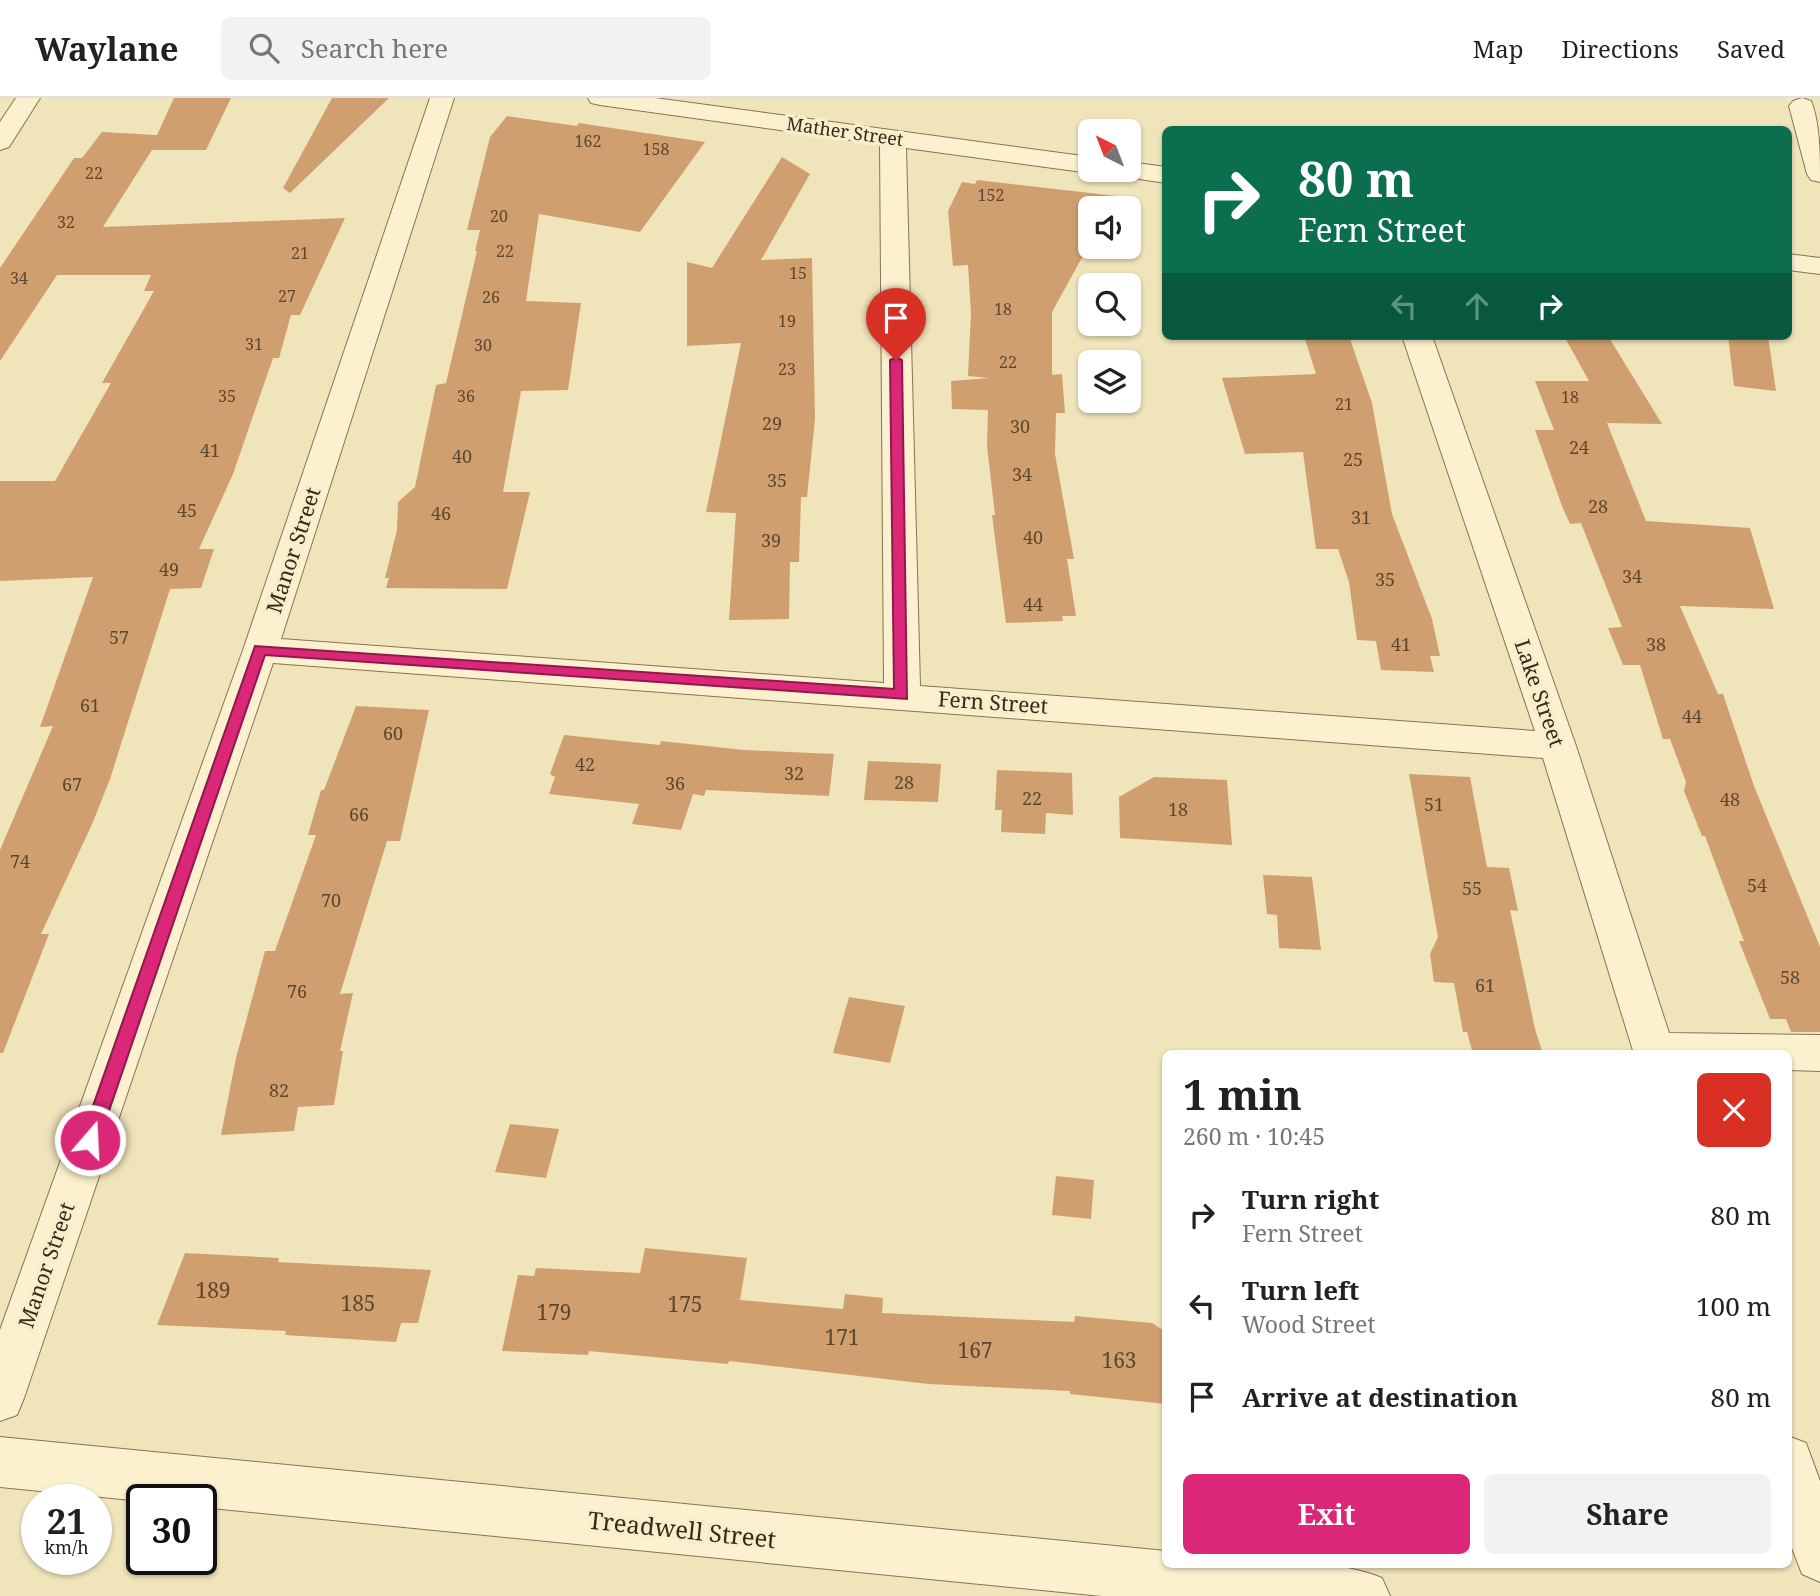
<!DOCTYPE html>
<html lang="en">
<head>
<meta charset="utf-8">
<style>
  :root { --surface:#fff; --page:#f2f2f2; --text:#222; --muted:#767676; --line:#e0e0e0; --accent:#db2777 }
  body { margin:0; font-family:"Noto Serif",serif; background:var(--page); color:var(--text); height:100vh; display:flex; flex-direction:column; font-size:26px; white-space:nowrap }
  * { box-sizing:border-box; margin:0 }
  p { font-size:23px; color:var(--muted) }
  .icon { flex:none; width:38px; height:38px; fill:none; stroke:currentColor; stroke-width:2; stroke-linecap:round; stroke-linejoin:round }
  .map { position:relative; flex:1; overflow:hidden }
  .sheet { position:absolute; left:1162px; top:952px; width:630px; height:518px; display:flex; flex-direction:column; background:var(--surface); border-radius:10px; box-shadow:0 2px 5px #0004 }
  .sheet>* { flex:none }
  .guide { position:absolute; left:1162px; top:28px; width:630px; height:214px; border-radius:10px; box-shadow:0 2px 5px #0004; background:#0b6e4f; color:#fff; overflow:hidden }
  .needle { width:46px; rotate:318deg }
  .tools { position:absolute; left:1078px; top:21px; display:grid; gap:14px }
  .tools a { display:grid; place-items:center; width:63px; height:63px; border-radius:10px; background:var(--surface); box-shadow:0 2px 5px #0004; font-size:35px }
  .speed { position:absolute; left:21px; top:1386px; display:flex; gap:14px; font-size:35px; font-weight:700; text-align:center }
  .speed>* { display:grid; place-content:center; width:91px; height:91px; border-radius:50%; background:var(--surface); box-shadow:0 2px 5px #0004; line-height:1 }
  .speed small { font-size:18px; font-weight:400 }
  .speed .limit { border:4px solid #111; border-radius:10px; background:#fff; color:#111 }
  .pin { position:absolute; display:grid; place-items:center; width:60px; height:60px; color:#fff; margin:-72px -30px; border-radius:50% 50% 50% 0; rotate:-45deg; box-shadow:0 0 7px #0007 }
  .pin .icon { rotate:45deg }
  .me { position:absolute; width:77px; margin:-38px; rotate:19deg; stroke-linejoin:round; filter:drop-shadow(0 0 5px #0008) }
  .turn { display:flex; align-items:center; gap:24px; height:147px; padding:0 21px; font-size:32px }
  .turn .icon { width:91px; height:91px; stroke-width:2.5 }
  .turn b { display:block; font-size:49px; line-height:60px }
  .lanes { display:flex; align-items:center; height:66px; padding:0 21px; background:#0003; justify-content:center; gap:35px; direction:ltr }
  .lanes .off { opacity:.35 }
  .round { display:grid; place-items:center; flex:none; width:74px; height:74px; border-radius:10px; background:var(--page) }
  .summary { display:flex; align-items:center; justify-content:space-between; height:119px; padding:0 21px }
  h1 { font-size:42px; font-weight:700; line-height:52px }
  .action { display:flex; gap:14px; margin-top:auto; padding:14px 21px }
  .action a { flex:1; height:80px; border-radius:10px; background:var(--accent); color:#fff; font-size:28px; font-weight:700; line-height:80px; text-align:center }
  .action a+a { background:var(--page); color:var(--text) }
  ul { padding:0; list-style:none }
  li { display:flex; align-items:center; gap:21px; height:91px; padding:0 21px }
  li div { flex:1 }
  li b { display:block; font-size:26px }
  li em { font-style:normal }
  header { display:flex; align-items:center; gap:42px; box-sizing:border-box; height:98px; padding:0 35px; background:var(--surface); border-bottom:2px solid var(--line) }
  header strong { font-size:33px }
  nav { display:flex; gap:38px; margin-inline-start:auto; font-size:24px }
  .search { width:490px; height:63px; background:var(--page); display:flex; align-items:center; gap:18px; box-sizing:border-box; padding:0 24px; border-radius:10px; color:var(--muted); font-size:26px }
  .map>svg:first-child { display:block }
  .building { fill:#d09f6f }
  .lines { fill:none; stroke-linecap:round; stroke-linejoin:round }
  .minor-casing { stroke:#887354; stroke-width:2 }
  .minor { fill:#fbf1ce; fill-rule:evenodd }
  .route { fill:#db2777; stroke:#8e194d; stroke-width:2 }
  .labels { text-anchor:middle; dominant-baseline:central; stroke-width:7; stroke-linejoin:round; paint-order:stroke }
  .far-number-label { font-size:16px; fill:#5c472f }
  .far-street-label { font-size:18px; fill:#362a1a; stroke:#f7eecb }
  .number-label { font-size:18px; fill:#5c472f }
  .street-label { font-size:21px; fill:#362a1a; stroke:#f7eecb }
  .near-number-label { font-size:21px; fill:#5c472f }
  .near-street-label { font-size:24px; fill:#362a1a; stroke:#f7eecb }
</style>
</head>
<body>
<header>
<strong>Waylane</strong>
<div class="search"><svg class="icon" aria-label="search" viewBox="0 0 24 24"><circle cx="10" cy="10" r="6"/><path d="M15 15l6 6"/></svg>Search here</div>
<nav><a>Map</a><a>Directions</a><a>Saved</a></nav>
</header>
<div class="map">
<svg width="1820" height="1498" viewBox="0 0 1820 1498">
  <rect width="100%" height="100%" fill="#f0e4bb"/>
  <g class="building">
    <path d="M174,0H231L206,52H152L103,129L345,120L300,217H291L279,260H273L233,376L199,451H214L201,490L170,491L110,681L93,724L41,836H49L3,955H0V752L53,628L40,629L93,479L0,483V383H55L111,285H102L154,193H144L151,177H57L0,263V170L74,60H82L102,34L157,37Z"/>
    <path d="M332,0H389L290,95L283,90Z"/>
    <path d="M507,18L577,28L579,25L705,44L640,134L539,116L526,203L581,205L568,292L521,293L503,394H530L507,491L386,490L389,480H385L397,432L398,404L415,389L436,287L446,285L477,153H475L480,132H467L490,39Z"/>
    <path d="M782,59L810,76L761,162L812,160L815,321L807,399H801L799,464H790L789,521L729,522L736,415L706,414L741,245L687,248V164L712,170Z"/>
    <path d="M977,82L1116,98L1109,110H1090V145L1052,214V277L1062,276L1065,315H1056L1055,356L1074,461H1067L1076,518H1062L1063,523L1006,525L992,417H995L987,348L988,312L952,311L951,283L989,280L968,278L971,215L968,167L953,168L948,113L962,84L975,86Z"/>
    <path d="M1304,238H1349L1372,305L1392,416L1432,521L1440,558H1430L1434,574L1381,572L1376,543L1357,542L1349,484L1338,451H1316L1303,354L1245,356L1222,280L1316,276Z"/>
    <path d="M1564,238H1608L1662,326L1607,325L1646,423L1750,430L1774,511L1680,508L1718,596H1723L1754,688L1820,849V934H1791L1786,921H1770L1739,843H1744L1705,738H1702L1684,693L1686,684L1670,641H1663L1640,567H1623L1608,530L1622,529L1581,425L1570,426L1562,408L1535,332H1554L1535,283H1589Z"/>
    <path d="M1728,238H1768L1776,293L1734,288Z"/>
    <path d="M356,608L429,612L400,743H387L340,896L353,895L340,953H343L334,1007L298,1009L294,1033L221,1037L236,960L265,853H275L316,737H308L321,692H324Z"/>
    <path d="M564,637L660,647L661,643L744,652L834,656L829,698L706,692L704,698L693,696L681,732L632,726L639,706L549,696L555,679L550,676Z"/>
    <path d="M868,663L941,666L938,704L864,702Z"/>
    <path d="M997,672L1072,675L1073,717L1046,715L1045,736L1001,734L1002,712H995Z"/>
    <path d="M1409,676L1470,679L1487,769L1509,770L1518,813L1510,812L1535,931L1543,956H1473L1467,934H1463L1454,885L1434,884L1430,856L1438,839Z"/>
    <path d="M1154,679L1227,682L1232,747L1120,740L1119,699Z"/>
    <path d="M1263,777L1312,779L1321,852L1279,850L1277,817L1267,816Z"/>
    <path d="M849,899L905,908L890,965L833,955Z"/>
    <path d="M510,1026L559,1031L546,1080L495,1074Z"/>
    <path d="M1056,1078L1094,1082L1091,1121L1052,1117Z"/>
    <path d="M645,1150L747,1160L740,1202L843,1211L845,1196L883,1200L882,1215L1074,1224L1075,1218L1152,1225L1166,1234V1306L1070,1296V1293L929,1286L729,1263L728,1266L589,1253L588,1257L502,1253L518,1177L534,1178L536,1170L640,1175Z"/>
    <path d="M185,1155L279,1160L278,1164L431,1172L418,1225H401L396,1244L285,1237L286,1233L157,1227Z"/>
  </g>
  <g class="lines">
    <g class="minor-casing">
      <g id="minor">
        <path d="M16,0H40L9,49L0,52V24Z"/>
        <path d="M430,0H454L281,541L884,585L880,46L600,7L591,5L588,0H655L1090,59V72L1099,73L1090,75L906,50L920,588L1535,633L1402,238H1432L1576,648L1669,935L1820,937V973L1788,972V956H1634L1543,660L273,565L24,1300L17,1317L0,1323V1232L243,552Z"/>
        <path d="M1802,0L1811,3C1820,24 1820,59 1820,84L1811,82L1807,76L1789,8L1793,3Z"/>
        <path d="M1129,64L1166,69V85L1119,78L1115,72H1129Z"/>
        <path d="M1788,156L1820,160V176L1788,172Z"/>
        <path d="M1788,1338L1806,1345L1820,1383V1484L1802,1476L1788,1440Z"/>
        <path d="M0,1339L1166,1453V1466C1228,1466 1326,1456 1382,1480L1390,1498H1102L201,1409V1402L142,1403L0,1389Z"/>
      </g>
    </g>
    <use href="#minor" class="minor"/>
  </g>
  <path class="route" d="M896,259L902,262L907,601L265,557L99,1042L96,1047H83L81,1042L255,548L894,591L890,262Z"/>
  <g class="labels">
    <g class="far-number-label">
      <text x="588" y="43">162</text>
      <text x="656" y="51">158</text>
      <text x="94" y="75">22</text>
      <text x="991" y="97">152</text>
      <text x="499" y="118">20</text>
      <text x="66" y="124">32</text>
      <text x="505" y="153">22</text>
      <text x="300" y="155">21</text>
      <text x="798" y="175">15</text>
      <text x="19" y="180">34</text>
      <text x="287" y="198">27</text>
      <text x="491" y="199">26</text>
      <text x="1003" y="211">18</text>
      <text x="787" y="223">19</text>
      <text x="254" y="246">31</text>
      <text x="483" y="247">30</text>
      <text x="1008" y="264">22</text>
      <text x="787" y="271">23</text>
      <text x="227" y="298">35</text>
      <text x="466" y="298">36</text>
      <text x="1570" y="299">18</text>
      <text x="1344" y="306">21</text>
    </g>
    <g class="far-street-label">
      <text transform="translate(845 33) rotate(8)">Mather Street</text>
    </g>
    <g class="number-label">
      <text x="772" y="325">29</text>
      <text x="1020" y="328">30</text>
      <text x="1579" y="349">24</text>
      <text x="210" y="352">41</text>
      <text x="462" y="358">40</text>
      <text x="1353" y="361">25</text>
      <text x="1022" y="376">34</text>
      <text x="777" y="382">35</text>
      <text x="1598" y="408">28</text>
      <text x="187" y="412">45</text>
      <text x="441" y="415">46</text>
      <text x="1361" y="419">31</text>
      <text x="1033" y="439">40</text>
      <text x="771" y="442">39</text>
      <text x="169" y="471">49</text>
      <text x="1632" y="478">34</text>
      <text x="1385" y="481">35</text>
      <text x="1033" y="506">44</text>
      <text x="119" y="539">57</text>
      <text x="1401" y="546">41</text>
      <text x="1656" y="546">38</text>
      <text x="90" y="607">61</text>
      <text x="1692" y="618">44</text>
      <text x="393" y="635">60</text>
      <text x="585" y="666">42</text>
      <text x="794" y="675">32</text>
      <text x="904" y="684">28</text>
      <text x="675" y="685">36</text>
      <text x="72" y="686">67</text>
      <text x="1032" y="700">22</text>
      <text x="1730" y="701">48</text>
      <text x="1434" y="706">51</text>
      <text x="1178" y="711">18</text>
      <text x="359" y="716">66</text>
      <text x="20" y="763">74</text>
      <text x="1757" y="787">54</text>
      <text x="1472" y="790">55</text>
      <text x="331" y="802">70</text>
      <text x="1790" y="879">58</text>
      <text x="1485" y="887">61</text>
      <text x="297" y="893">76</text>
      <text x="279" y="992">82</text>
    </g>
    <g class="street-label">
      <text transform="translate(293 452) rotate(-72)">Manor Street</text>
      <text transform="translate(1540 595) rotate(71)">Lake Street</text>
      <text transform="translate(993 604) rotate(4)">Fern Street</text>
      <text transform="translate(46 1167) rotate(-71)">Manor Street</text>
    </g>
    <g class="near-number-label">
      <text x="213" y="1192">189</text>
      <text x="358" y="1205">185</text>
      <text x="685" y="1206">175</text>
      <text x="554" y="1214">179</text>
      <text x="842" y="1239">171</text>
      <text x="975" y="1252">167</text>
      <text x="1119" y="1262">163</text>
    </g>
    <g class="near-street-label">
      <text transform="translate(682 1431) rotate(6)">Treadwell Street</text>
    </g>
  </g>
</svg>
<div class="tools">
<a><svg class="needle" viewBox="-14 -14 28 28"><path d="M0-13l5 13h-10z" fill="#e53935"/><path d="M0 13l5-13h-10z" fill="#767676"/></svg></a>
<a><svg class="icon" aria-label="sound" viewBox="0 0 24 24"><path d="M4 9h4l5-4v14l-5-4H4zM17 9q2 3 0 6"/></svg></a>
<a><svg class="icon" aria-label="search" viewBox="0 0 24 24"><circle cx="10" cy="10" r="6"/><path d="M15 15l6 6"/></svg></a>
<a><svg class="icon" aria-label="layers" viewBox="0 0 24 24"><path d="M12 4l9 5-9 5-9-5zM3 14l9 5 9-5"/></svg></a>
</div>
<div class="speed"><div>21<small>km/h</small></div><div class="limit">30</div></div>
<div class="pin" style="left:896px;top:262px;background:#d93025"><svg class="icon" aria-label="arrive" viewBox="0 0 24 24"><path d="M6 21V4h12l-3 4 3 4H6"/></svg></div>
<svg class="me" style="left:90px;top:1042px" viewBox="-20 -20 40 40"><circle r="17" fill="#db2777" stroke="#fff" stroke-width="3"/><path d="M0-11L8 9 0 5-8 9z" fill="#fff"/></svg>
<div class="guide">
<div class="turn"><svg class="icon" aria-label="right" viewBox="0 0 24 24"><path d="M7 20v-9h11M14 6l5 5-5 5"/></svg><div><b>80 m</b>Fern Street</div></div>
<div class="lanes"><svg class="icon off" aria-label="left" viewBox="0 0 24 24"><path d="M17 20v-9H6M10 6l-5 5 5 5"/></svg><svg class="icon off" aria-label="ahead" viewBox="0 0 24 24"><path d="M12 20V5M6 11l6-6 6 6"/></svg><svg class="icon" aria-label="right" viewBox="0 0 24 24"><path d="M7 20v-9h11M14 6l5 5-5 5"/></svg></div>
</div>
<section class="sheet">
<div class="summary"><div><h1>1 min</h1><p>260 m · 10:45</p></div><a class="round" style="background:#d93025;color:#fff"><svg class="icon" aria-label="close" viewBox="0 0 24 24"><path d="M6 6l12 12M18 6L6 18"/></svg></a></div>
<ul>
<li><svg class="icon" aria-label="right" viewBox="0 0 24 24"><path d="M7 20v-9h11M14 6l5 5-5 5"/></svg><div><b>Turn right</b><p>Fern Street</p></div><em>80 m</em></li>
<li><svg class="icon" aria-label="left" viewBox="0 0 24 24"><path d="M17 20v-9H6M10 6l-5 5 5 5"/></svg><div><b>Turn left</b><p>Wood Street</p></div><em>100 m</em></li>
<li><svg class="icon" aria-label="arrive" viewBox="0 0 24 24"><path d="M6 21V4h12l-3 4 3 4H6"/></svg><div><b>Arrive at destination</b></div><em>80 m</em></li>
</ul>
<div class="action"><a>Exit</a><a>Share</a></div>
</section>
</div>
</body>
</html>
